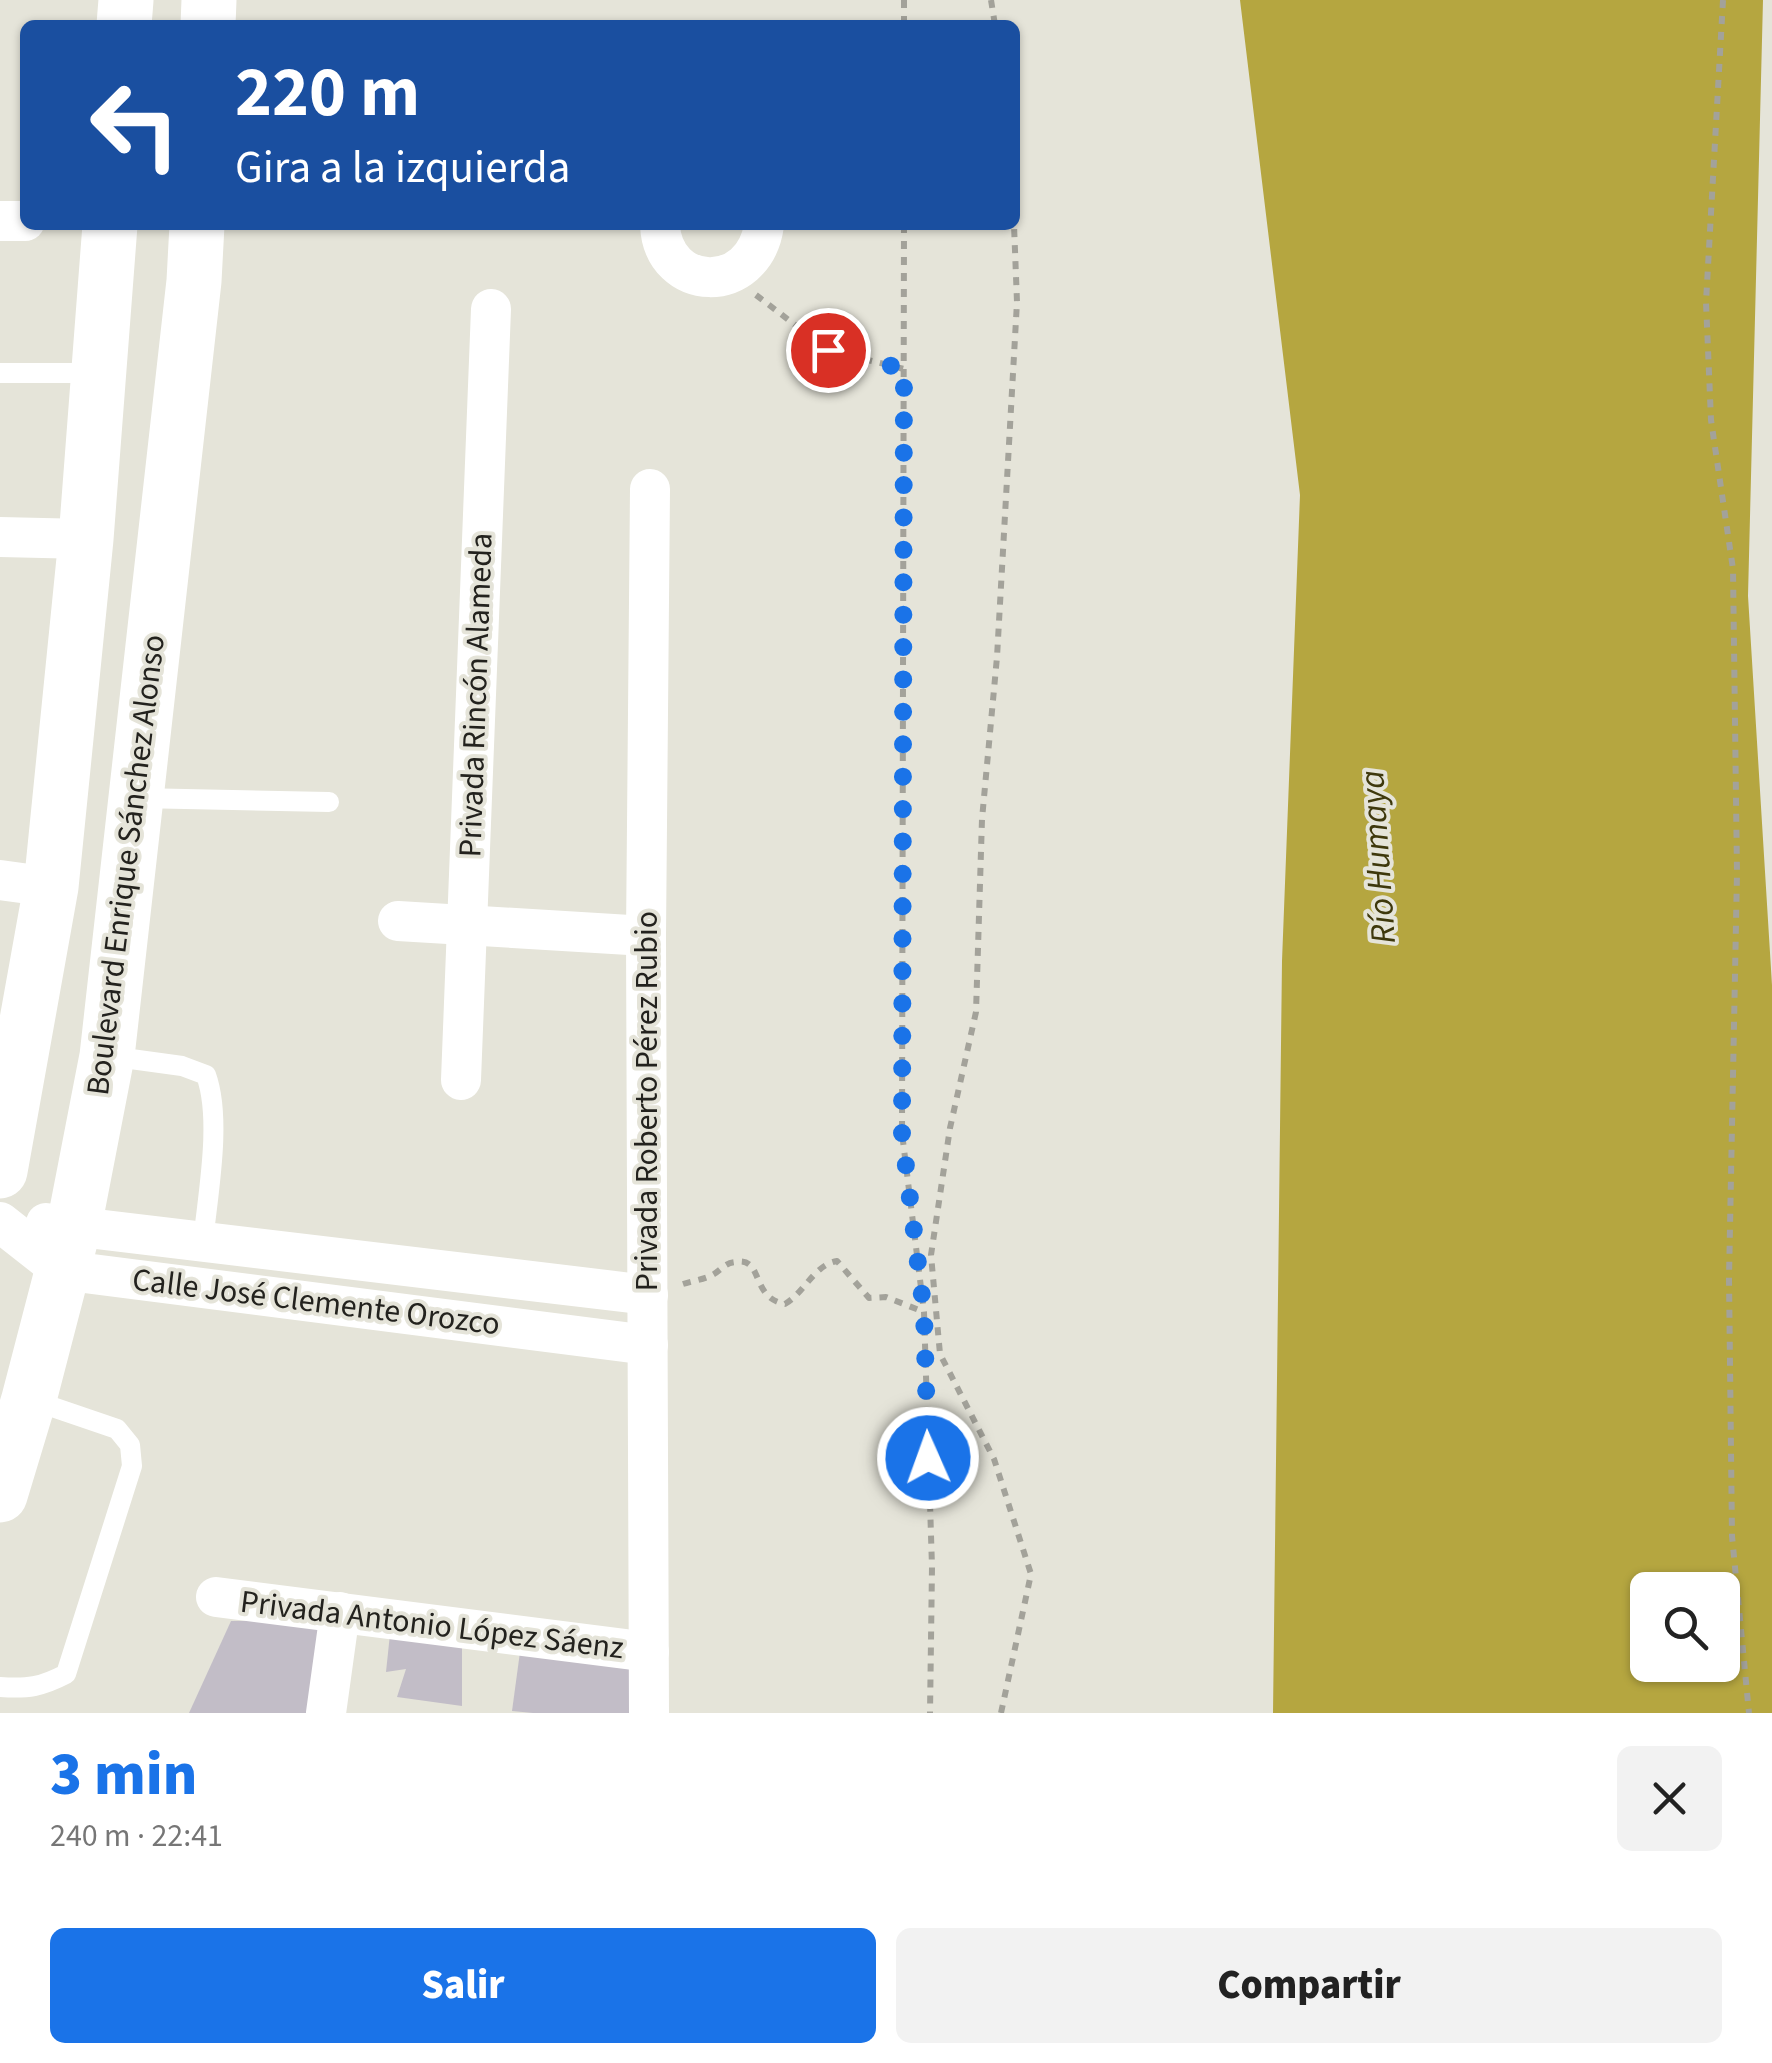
<!DOCTYPE html>
<html lang="es">
<head>
<meta charset="utf-8">
<style>
  :root { --surface:#fff; --page:#f2f2f2; --text:#222; --muted:#767676; --accent:#1a73e8 }
  body { margin:0; font-family:"Source Sans 3",sans-serif; background:var(--page); color:var(--text); height:100vh; display:flex; flex-direction:column; font-size:38px; white-space:nowrap }
  * { box-sizing:border-box; margin:0 }
  p { font-size:32px; color:var(--muted) }
  .icon { flex:none; width:55px; height:55px; fill:none; stroke:currentColor; stroke-width:2; stroke-linecap:round; stroke-linejoin:round }
  .map { position:relative; height:1713px; overflow:hidden }
  .side { display:flex; flex-direction:column; background:var(--surface); flex:1 }
  .side>* { flex:none }
  .hud { position:absolute; left:20px; top:20px; width:1000px; height:210px; border-radius:15px; box-shadow:0 2px 8px #0004; background:#1a4fa0; color:#fff; overflow:hidden }
  .buttons { position:absolute; left:1630px; top:1572px; display:grid; gap:20px }
  .buttons a { display:grid; place-items:center; width:110px; height:110px; border-radius:15px; background:var(--surface); box-shadow:0 2px 8px #0004; font-size:50px }
  .pin { position:absolute; display:grid; place-items:center; width:85px; height:85px; color:#fff; margin:-42px; border:5px solid #fff; border-radius:50%; box-shadow:0 2px 10px #0007 }
  .me { position:absolute; width:110px; margin:-55px; rotate:358deg; stroke-linejoin:round; filter:drop-shadow(0 0 8px #0008) }
  .turn { display:flex; align-items:center; gap:35px; height:210px; padding:0 50px; font-size:45px }
  .turn .icon { width:130px; height:130px; stroke-width:2.5 }
  .turn b { display:block; font-size:70px; line-height:85px }
  .round { display:grid; place-items:center; flex:none; width:105px; height:105px; border-radius:15px; background:var(--page) }
  .summary { display:flex; align-items:center; justify-content:space-between; height:170px; padding:0 50px }
  h1 { font-size:60px; font-weight:800; line-height:75px; color:var(--accent) }
  .cta { display:flex; gap:20px; margin-top:auto; padding:20px 50px }
  .cta a { flex:1; height:115px; border-radius:15px; background:var(--accent); color:#fff; font-size:40px; font-weight:800; line-height:115px; text-align:center }
  .cta a+a { background:var(--page); color:var(--text) }
  .map>svg:first-child { display:block }
  .water { fill:#b5a640; fill-rule:evenodd }
  .building { fill:#c2bdc7 }
  .lines { fill:none; stroke-linecap:round; stroke-linejoin:round }
  .path { stroke:#a3a29a; stroke-width:6; stroke-dasharray:8 8; stroke-linecap:butt }
  .lane { stroke:#fff; stroke-width:20 }
  .street { stroke:#fff; stroke-width:40 }
  .secondary { stroke:#fff; stroke-width:55 }
  .route { stroke:#1a73e8; stroke-width:18; stroke-dasharray:0 32.4 }
  .labels { text-anchor:middle; dominant-baseline:central; stroke-width:8; stroke-linejoin:round; paint-order:stroke }
  .street-label { font-size:32px; fill:#23221e; stroke:#e5e4d9 }
  .water-label { font-size:35px; font-style:italic; fill:#3e380c; stroke:#e5e4d9 }
</style>
</head>
<body>
<div class="map">
<svg width="1772" height="1713" viewBox="0 0 1772 1713">
  <rect width="100%" height="100%" fill="#e5e4d9"/>
  <path class="water" d="M1240,0H1763L1748,596L1772,985V1713H1273L1282,961L1300,495ZM1648,1590H1722V1665H1648Z"/>
  <g class="building">
    <path d="M320,1620L307,1713H189L231,1621Z"/>
    <path d="M390,1634L462,1647V1706L397,1697L406,1669L386,1672Z"/>
    <path d="M520,1652L643,1664L639,1713H533L512,1711Z"/>
  </g>
  <g class="lines">
    <g class="path">
      <path d="M904,0V25"/>
      <path d="M991,0L995,25"/>
      <path d="M1723,0L1706,302L1711,420L1733,569L1737,873L1729,1278L1732,1536L1749,1713"/>
      <path d="M904,225L902,1133L924,1312L932,1567L930,1713"/>
      <path d="M756,295L828,350L904,369"/>
      <path d="M683,1284C692,1281 706,1279 714,1274C722,1269 725,1263 735,1262C764,1256 750,1298 785,1304C805,1292 814,1265 837,1261L869,1298L886,1297L924,1312"/>
      <path d="M1001,1713L1031,1574L994,1459L940,1354L931,1255L950,1128L976,1012L982,819L997,657L1017,302L1014,225"/>
    </g>
    <g class="lane">
      <path d="M0,373H96"/>
      <path d="M138,798L329,802"/>
      <path d="M109,1056L182,1066L206,1075C222,1119 208,1193 203,1242"/>
      <path d="M0,1687C28,1689 41,1687 66,1674L132,1466L130,1445L117,1429L32,1400"/>
    </g>
    <g class="street">
      <path d="M0,221H25"/>
      <path d="M660,225C663,293 754,296 764,225"/>
      <path d="M0,537L86,539"/>
      <path d="M0,880L51,887"/>
      <path d="M398,921L646,936"/>
      <path d="M461,1080L491,309"/>
      <path d="M0,1222L61,1270L648,1345"/>
      <path d="M46,1223L648,1295"/>
      <path d="M216,1597L649,1652"/>
      <path d="M326,1713L340,1612"/>
      <path d="M649,1713L646,936L650,489"/>
    </g>
    <g class="secondary">
      <path d="M124,25L126,0"/>
      <path d="M208,25L209,0"/>
      <path d="M0,1171L51,887L86,539L110,225"/>
      <path d="M0,1495L29,1399L74,1226L107,1056L194,281L197,225"/>
    </g>
  </g>
  <g class="lines">
    <path class="route" d="M828,350L904,369L902,1134L924,1312L928,1458"/>
  </g>
  <g class="labels">
    <g class="street-label">
      <text transform="translate(476 695) rotate(-88)">Privada Rincón Alameda</text>
      <text transform="translate(126 865) rotate(-83)">Boulevard Enrique Sánchez Alonso</text>
      <text transform="translate(647 1101) rotate(-90)">Privada Roberto Pérez Rubio</text>
      <text transform="translate(316 1302) rotate(7)">Calle José Clemente Orozco</text>
      <text transform="translate(432 1625) rotate(7)">Privada Antonio López Sáenz</text>
    </g>
    <g class="water-label">
      <text transform="translate(1378 857) rotate(-94)">Río Humaya</text>
    </g>
  </g>
</svg>
<div class="buttons">
<a><svg class="icon" aria-label="search" viewBox="0 0 24 24"><circle cx="10" cy="10" r="6"/><path d="M15 15l6 6"/></svg></a>
</div>
<div class="pin" style="left:828px;top:350px;background:#d93025"><svg class="icon" aria-label="arrive" viewBox="0 0 24 24"><path d="M6 21V4h12l-3 4 3 4H6"/></svg></div>
<svg class="me" style="left:928px;top:1458px" viewBox="-20 -20 40 40"><circle r="17" fill="#1a73e8" stroke="#fff" stroke-width="3"/><path d="M0-11L8 9 0 5-8 9z" fill="#fff"/></svg>
<div class="hud">
<div class="turn"><svg class="icon" aria-label="left" viewBox="0 0 24 24"><path d="M17 20v-9H6M10 6l-5 5 5 5"/></svg><div><b>220 m</b>Gira a la izquierda</div></div>
</div>
</div>
<section class="side">
<div class="summary"><div><h1>3 min</h1><p>240 m · 22:41</p></div><a class="round"><svg class="icon" aria-label="close" viewBox="0 0 24 24"><path d="M6 6l12 12M18 6L6 18"/></svg></a></div>
<div class="cta"><a>Salir</a><a>Compartir</a></div>
</section>
</body>
</html>
